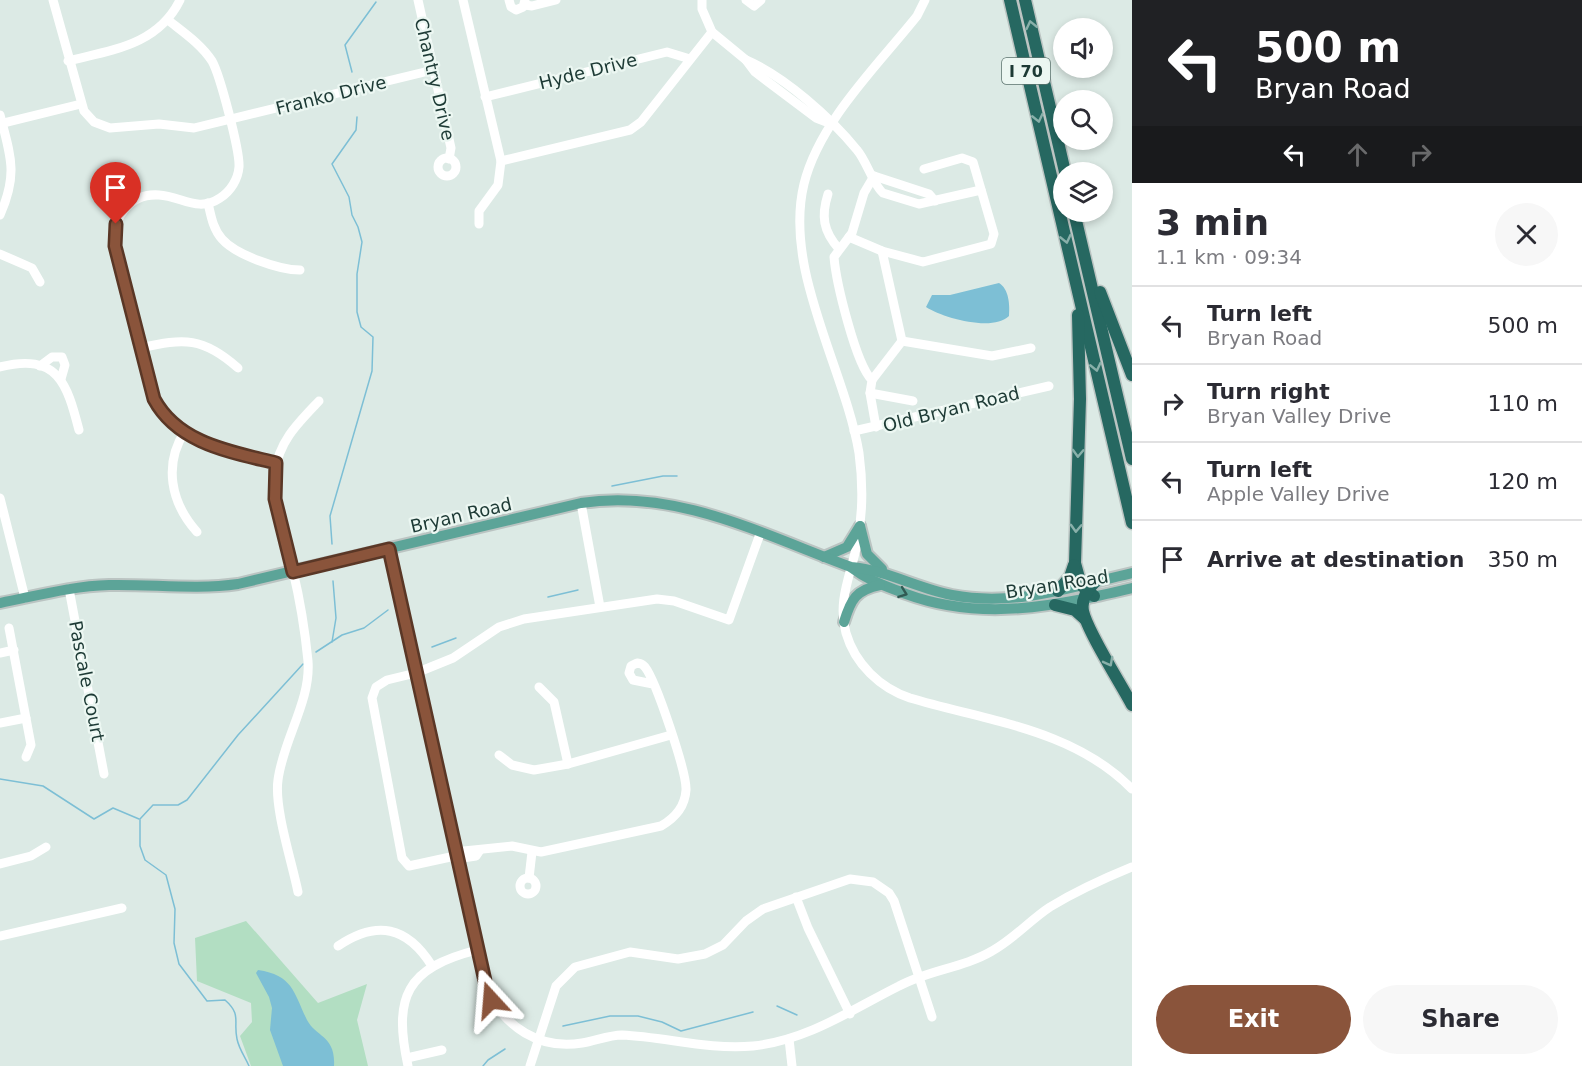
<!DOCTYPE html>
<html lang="en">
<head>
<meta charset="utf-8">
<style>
  :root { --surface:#fff; --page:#f7f7f7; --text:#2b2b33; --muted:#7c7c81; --line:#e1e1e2; --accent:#8a543b }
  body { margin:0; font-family:"DejaVu Sans",sans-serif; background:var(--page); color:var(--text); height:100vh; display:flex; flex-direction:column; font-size:22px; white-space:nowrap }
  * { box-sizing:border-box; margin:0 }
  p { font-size:20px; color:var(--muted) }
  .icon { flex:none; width:33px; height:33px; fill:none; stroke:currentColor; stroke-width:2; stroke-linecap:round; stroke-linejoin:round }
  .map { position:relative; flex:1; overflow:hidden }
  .details { display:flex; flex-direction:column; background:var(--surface); width:450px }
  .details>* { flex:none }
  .top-card { background:#202124; color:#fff; overflow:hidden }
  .controls { position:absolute; left:1053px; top:18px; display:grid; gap:12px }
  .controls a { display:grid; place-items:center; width:60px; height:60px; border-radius:50%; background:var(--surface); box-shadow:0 3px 9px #0003; font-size:30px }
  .pin { position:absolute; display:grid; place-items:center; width:51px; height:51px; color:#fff; margin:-62px -26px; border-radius:50% 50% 50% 0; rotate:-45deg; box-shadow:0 0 6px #0007 }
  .pin .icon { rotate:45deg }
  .me { position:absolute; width:66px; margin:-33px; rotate:341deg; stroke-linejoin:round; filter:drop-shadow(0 0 4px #0008) }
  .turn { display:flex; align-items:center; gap:21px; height:126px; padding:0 24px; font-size:27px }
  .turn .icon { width:78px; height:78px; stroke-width:2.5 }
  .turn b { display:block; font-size:42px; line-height:51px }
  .lanes { display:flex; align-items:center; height:57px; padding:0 24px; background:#0003; justify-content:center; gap:30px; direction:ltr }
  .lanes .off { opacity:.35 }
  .round { display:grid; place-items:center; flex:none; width:63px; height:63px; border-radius:32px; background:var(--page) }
  .summary { display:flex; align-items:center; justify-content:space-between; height:102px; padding:0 24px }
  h1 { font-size:36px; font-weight:600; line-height:45px }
  .cta { display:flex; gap:12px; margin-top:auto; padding:12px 24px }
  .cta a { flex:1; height:69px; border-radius:36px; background:var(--accent); color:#fff; font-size:24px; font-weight:600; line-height:69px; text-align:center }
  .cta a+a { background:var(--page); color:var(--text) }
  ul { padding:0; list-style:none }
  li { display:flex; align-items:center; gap:18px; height:78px; padding:0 24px; border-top:2px solid var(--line) }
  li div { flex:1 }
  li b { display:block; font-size:22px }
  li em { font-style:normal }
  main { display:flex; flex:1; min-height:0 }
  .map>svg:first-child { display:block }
  .green { fill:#b2dec2 }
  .water { fill:#7dbfd5 }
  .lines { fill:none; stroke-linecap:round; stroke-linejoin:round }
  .stream { stroke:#7dbfd5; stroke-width:1.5 }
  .major-casing { stroke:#bbc4c2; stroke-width:14 }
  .highway-casing { stroke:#bbc4c2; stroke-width:15 }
  .minor { stroke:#fff; stroke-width:9 }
  .major { stroke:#5ca498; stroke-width:10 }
  .highway { stroke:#266861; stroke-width:12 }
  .oneway { stroke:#89b0aa }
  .oneway2 { stroke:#305a53 }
  .route-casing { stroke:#5a3726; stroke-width:15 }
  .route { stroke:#8a543b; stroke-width:10 }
  .labels { text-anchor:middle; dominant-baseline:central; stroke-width:4.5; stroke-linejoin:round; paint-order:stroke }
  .shield { fill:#ecf7f2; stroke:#5b736e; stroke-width:1.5 }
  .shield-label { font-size:16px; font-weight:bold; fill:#1d3a35 }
  .street-label { font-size:18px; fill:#1d3a35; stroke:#ecf7f2 }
</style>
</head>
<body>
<main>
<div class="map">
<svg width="1132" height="1066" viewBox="0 0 1132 1066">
  <rect width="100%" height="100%" fill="#dceae5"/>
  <path class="green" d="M246,921L318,1003L367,984L357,1020L368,1066H251L240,1036L252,1022L251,1003L197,981L195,938Z"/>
  <g class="water">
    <path d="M999,283C1009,289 1010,305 1009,316C993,332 943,318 926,307L932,295H950Z"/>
    <path d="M258,970C293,975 294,993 307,1020C316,1037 336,1036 334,1066H283L270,1030L272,1008L269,997L256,973Z"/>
  </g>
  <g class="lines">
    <g class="stream">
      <path d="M352,72L345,45L376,2"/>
      <path d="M612,486L663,476H677"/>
      <path d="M332,544L330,516L372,371L373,337L361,327L357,312V274L362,242L358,227L352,215L349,197L332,164L356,130L357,117"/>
      <path d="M548,597L578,590"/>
      <path d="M332,642L336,618L333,581"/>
      <path d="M432,647L456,638"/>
      <path d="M316,652L342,635L364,628L388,610"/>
      <path d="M0,779L43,786L94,819L113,808L139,819"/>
      <path d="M140,819L153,805H178L187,800L238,735L303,664"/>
      <path d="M140,820V846L145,860L166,875L175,909L174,943L179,964L207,1001L225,1000C242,1015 233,1021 237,1039C239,1049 245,1057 249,1066"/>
      <path d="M777,1006L797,1015"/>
      <path d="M563,1026L610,1016H638L662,1022L681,1031L753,1012"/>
      <path d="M483,1066L488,1060L505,1049"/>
    </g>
    <g class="major-casing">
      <g id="major">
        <path d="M860,526L867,554L882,569"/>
        <path d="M824,557L847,547L860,526"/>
        <path d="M852,568C869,581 886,586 906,594C982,622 1056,606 1132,588"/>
        <path d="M0,603C36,596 72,586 109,585C153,584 195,590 238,584L581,503C676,488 764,535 851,567C886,570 917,588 952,595C1015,607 1071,587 1132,573"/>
        <path d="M844,622C851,599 856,590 880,585"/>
      </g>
    </g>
    <g class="highway-casing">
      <g id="highway">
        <path d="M1010,0L1132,523"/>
        <path d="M1025,0L1065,172"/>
        <path d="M1074,212L1132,459"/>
        <path d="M1100,292L1132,375"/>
        <path d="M1078,315L1080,399L1075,563L1081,585L1094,596"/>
        <path d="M1095,582C1087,589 1081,600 1083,611C1087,631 1121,684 1132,705"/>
        <path d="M1058,591L1070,577L1074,565"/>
        <path d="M1055,605L1075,610L1085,619"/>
      </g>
    </g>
    <g class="minor">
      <path d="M53,0L84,111L94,122L110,128L159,124L194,128L433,70"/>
      <path d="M418,0L451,148L449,159"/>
      <path d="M463,0L501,161L498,185L479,211V224"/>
      <path d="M509,0L511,7L516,10L523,7L525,0"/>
      <path d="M702,0V9L712,32L746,60L755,72L816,118L829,123"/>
      <path d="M746,0L754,6L761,0"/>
      <path d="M925,0L917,16C878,65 819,122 804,184C783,270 845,369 859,453C863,483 863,514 857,544C851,575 837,600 846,633C855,664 880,688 910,698C987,721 1073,729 1132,789"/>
      <path d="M525,5L532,6L556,0"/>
      <path d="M168,20C183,32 201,44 212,61C220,75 240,151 239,167C238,179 231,191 220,198C198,213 181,196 159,195C129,193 112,218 115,246L157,405L185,431L202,443L276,463"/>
      <path d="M746,60C784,76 831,118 857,150C866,160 874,186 883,193L919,204L981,190"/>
      <path d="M68,61C112,50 158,45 180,0"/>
      <path d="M485,97L667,52L690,59"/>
      <path d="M0,115C11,157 18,174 0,215"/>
      <path d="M0,124L81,104"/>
      <circle cx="447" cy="167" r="9"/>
      <path d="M501,161L630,130L641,122L712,32"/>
      <path d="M874,176L864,193L852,233L834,257C836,282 856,365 872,380L870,393L876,427"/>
      <path d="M874,176L929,194L935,201"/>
      <path d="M828,194C821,216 823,231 839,249"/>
      <path d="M208,203C211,216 213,229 222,239C236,255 279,270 300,270"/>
      <path d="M849,237L882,251L923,262L991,244L994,234L973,162L962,158L924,169"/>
      <path d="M0,254L32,268L40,282"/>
      <path d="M902,341L992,356L1031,348"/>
      <path d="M141,348C184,338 203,337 238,368"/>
      <path d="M40,366L52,357H62L65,365L61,379"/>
      <path d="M0,367C58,352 67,384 79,430"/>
      <path d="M872,380L902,341L882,251"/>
      <path d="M870,393L913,401"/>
      <path d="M185,431C163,465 171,503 197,532"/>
      <path d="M854,431L1049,386"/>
      <path d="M0,498L25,598"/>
      <path d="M581,503L600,607"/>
      <path d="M389,549L487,990C505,1027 539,1050 582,1043C595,1041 609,1035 622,1035C666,1037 708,1050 753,1046C808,1040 851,1010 899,986C928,970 963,968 992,951C1014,939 1030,920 1050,907C1075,892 1105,878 1132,867"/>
      <path d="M69,589L104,774"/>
      <path d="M9,628L31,745L26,757"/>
      <path d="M0,653L14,650"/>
      <path d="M539,687L554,702L568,764"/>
      <path d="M0,723L26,718"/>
      <path d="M499,755L512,765L534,770L568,764L671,735"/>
      <path d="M454,852L512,846L541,852L661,826C675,818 685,806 686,790C687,773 656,681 645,667C642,664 642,664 637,663L631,666L629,673L633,680L653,684"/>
      <path d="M455,856L409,866L402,858L372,698L376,687L387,680L416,673L453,658L499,627L524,619L657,599L674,601L729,620L760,534"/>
      <path d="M456,859L476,856L480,850"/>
      <path d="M0,864L31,856L46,847"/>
      <circle cx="528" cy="886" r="8"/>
      <path d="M529,878L532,852"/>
      <path d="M298,892C292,862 274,808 278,780C283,740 311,701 308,661C305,631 300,600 293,571C286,540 270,504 275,472C279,441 298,423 319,401"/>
      <path d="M796,897L808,928L850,1014"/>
      <path d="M0,936L122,908"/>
      <path d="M338,946C377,920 407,926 432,966"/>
      <path d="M789,1039L792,1066"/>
      <path d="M407,1058L442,1050"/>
      <path d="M408,1066C393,997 406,968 477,950"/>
      <path d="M530,1066L556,986L575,967L630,952L678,959L705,954L723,945L746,921L763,909L850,879L873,882L889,893L894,901L932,1017"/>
    </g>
    <use href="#major" class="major"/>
    <use href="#highway" class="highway"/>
  </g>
  <defs><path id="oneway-chevron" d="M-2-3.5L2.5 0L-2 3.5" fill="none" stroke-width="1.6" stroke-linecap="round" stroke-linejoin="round" transform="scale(1.5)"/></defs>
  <g class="oneway">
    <use href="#oneway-chevron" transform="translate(1031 25) rotate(-103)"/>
    <use href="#oneway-chevron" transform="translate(1038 118) rotate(77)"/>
    <use href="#oneway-chevron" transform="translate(1066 239) rotate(77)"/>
    <use href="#oneway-chevron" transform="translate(1096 367) rotate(77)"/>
    <use href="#oneway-chevron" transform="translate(1078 453) rotate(92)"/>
    <use href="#oneway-chevron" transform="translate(1076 528) rotate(92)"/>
    <use href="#oneway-chevron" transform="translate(1109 662) rotate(62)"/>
  </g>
  <use class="oneway2" href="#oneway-chevron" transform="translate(903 593) rotate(20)"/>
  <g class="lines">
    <g class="route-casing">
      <path id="route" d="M116,224L115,246L154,399C178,444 232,452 276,463L275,499L293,572L389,549L487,990L491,1000"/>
    </g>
    <use href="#route" class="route"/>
  </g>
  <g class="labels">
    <rect class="shield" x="1002" y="58" width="48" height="26" rx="4.5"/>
    <g class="shield-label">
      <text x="1026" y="71">I 70</text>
    </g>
    <g class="street-label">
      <text transform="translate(588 71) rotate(-14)">Hyde Drive</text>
      <text transform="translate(435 79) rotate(77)">Chantry Drive</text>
      <text transform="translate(331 95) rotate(-14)">Franko Drive</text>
      <text transform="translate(951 409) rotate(-14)">Old Bryan Road</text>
      <text transform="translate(461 515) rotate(-13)">Bryan Road</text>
      <text transform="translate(1057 584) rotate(-9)">Bryan Road</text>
      <text transform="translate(87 681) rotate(79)">Pascale Court</text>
    </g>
  </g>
</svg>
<div class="controls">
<a><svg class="icon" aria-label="sound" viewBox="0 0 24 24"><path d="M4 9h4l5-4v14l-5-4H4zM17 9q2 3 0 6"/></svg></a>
<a><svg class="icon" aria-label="search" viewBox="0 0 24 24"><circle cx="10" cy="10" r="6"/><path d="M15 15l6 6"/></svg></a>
<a><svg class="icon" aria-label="layers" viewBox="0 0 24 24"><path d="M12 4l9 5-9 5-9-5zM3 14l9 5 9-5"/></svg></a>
</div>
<div class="pin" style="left:116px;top:224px;background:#d93025"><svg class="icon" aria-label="arrive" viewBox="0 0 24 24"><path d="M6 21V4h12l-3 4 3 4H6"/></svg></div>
<svg class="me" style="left:491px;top:1000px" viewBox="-20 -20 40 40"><path d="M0-17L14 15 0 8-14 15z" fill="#8a543b" stroke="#fff" stroke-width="4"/></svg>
</div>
<section class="details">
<div class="top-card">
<div class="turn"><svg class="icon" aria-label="left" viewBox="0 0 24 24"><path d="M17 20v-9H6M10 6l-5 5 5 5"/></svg><div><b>500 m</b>Bryan Road</div></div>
<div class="lanes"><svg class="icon" aria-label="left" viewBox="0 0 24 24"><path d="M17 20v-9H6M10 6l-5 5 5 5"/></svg><svg class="icon off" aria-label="ahead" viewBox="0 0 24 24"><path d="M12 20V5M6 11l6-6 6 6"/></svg><svg class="icon off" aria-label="right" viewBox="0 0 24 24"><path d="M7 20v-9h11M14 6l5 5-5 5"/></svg></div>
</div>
<div class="summary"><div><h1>3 min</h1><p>1.1 km · 09:34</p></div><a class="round"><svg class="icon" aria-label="close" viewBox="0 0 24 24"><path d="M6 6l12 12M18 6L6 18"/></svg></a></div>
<ul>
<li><svg class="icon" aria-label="left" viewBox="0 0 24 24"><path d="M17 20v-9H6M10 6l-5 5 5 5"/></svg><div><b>Turn left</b><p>Bryan Road</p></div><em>500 m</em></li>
<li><svg class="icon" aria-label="right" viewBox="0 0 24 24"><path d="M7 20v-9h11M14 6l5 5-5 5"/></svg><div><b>Turn right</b><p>Bryan Valley Drive</p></div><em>110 m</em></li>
<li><svg class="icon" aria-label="left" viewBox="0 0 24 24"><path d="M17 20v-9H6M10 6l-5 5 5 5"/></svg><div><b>Turn left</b><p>Apple Valley Drive</p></div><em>120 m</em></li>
<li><svg class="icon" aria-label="arrive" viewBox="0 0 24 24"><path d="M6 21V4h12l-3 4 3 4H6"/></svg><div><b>Arrive at destination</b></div><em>350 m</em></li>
</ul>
<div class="cta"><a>Exit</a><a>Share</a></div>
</section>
</main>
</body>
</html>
